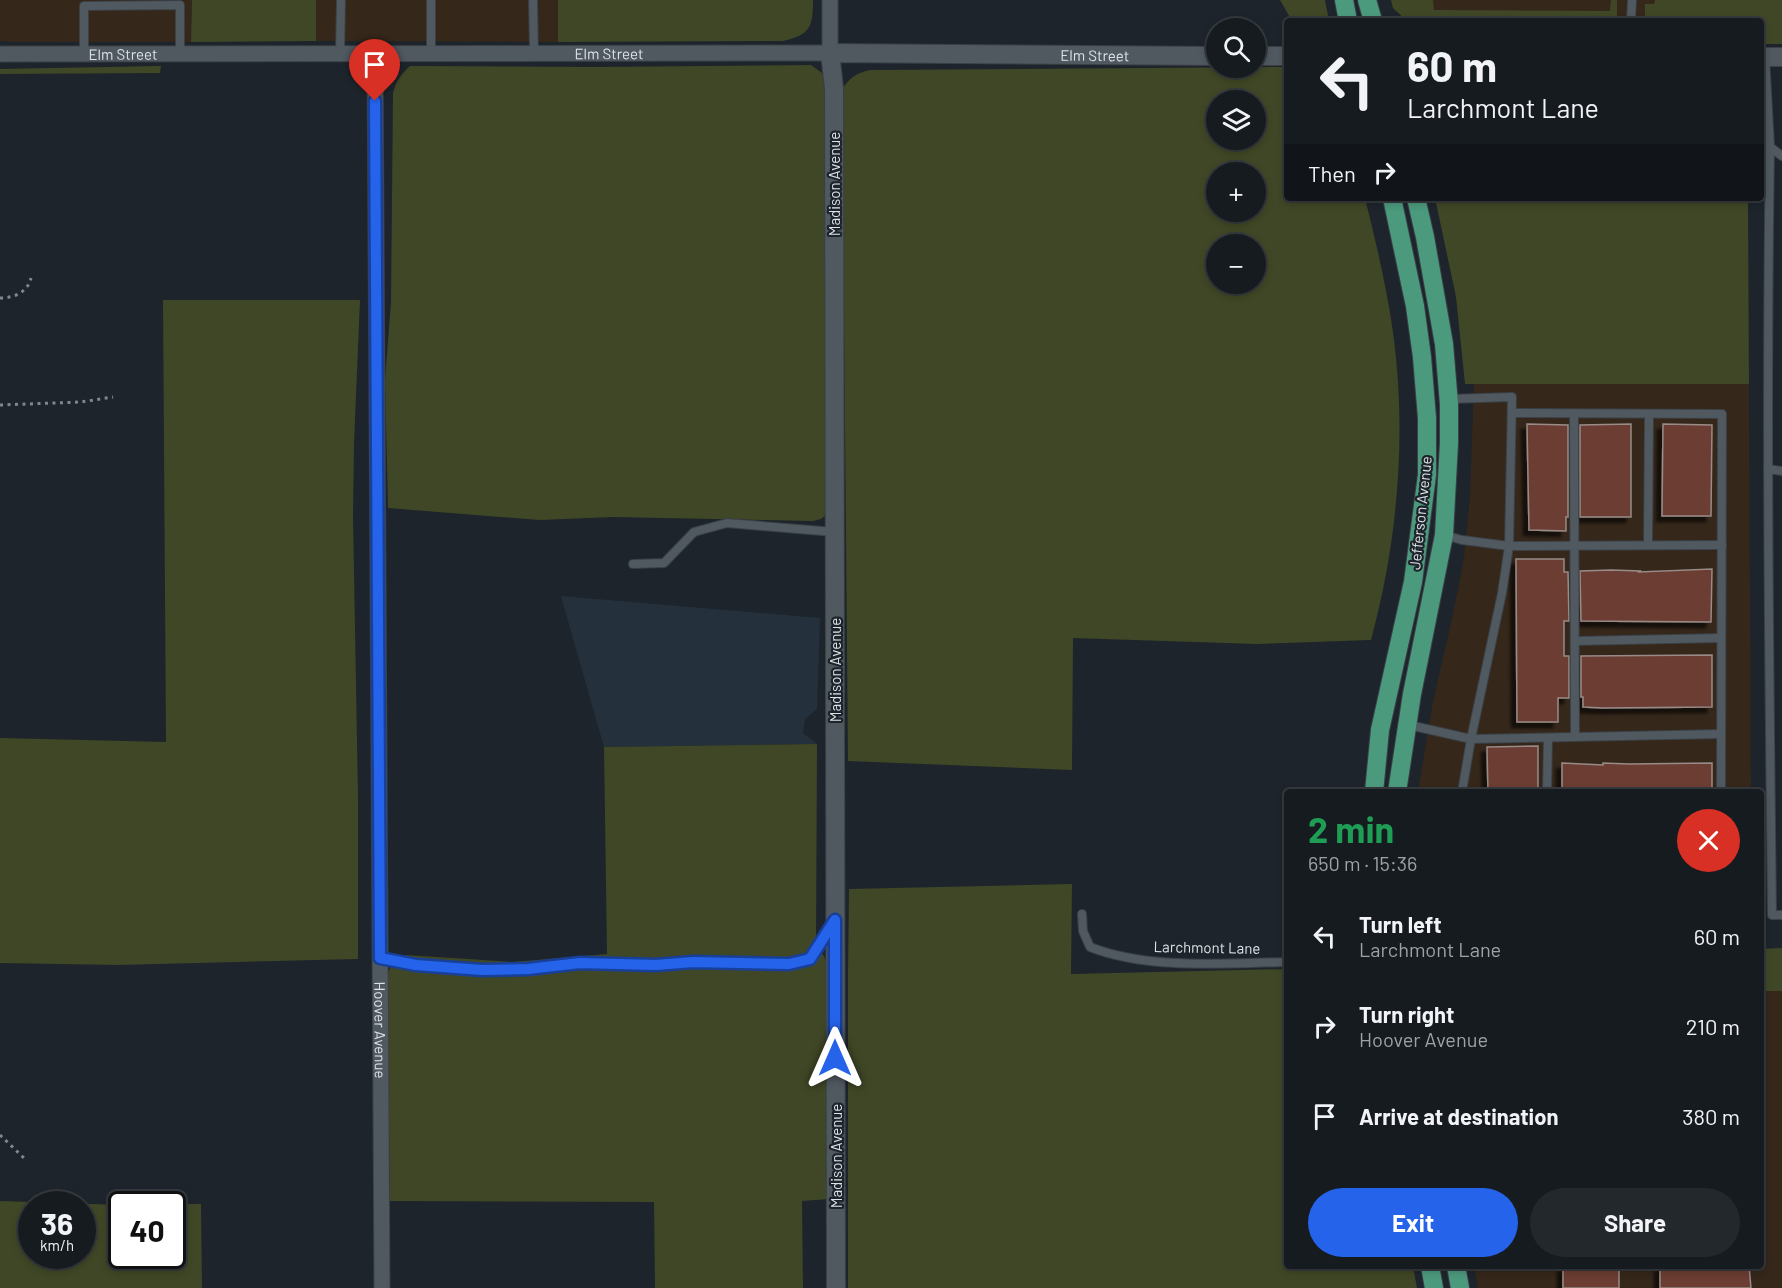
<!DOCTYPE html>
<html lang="en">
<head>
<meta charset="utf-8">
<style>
  :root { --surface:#161b20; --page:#23282d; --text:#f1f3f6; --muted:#9ea1a5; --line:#35393e; --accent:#2563eb }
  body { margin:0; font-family:Barlow,sans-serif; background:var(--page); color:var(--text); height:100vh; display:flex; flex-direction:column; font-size:22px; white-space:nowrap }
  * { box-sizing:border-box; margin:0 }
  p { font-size:20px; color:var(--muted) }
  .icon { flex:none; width:33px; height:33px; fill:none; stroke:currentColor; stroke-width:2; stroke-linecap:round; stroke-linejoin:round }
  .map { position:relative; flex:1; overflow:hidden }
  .sheet { position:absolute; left:1284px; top:789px; width:480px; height:480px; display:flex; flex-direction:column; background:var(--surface); border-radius:6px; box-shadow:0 3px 9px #0003,0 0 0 2px var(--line) }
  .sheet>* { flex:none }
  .hud { position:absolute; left:1284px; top:18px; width:480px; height:183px; border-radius:6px; box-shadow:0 3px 9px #0003,0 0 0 2px var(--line); background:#161b20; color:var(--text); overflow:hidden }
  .tools { position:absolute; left:1206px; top:18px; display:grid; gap:12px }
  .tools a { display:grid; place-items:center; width:60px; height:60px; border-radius:50%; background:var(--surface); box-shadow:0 3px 9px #0003,0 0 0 2px var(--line); font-size:30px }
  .speed { position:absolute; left:18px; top:1191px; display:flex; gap:12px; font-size:30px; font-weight:700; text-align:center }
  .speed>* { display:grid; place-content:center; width:78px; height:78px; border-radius:50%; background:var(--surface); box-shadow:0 3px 9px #0003,0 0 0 2px var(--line); line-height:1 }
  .speed small { font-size:15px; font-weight:400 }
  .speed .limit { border:3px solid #111; border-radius:9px; background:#fff; color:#111 }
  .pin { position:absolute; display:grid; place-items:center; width:51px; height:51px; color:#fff; margin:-62px -26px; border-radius:50% 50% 50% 0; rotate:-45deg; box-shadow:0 0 6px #0007 }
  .pin .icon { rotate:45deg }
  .me { position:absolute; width:66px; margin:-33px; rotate:0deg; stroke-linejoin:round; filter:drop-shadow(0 0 4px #0008) }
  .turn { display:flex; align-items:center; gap:21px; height:126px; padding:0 24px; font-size:27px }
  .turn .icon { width:78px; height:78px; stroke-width:2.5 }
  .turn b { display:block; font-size:42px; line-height:51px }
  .then { display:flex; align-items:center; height:57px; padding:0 24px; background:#0003; gap:12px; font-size:22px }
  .round { display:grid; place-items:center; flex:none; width:63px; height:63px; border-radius:32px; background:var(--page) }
  .headline { display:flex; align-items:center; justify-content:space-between; height:102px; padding:0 24px }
  h1 { font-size:36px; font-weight:700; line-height:45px; color:#1e9e55 }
  .primary-button { display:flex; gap:12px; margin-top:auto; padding:12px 24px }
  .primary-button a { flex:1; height:69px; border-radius:36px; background:var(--accent); color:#fff; font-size:24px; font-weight:700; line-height:69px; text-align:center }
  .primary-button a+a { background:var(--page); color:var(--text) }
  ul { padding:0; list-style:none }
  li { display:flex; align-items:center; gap:18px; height:90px; padding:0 24px }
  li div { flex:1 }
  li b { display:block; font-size:22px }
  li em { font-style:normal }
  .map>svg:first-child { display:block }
  .commercial { fill:#35271a }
  .built { fill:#24303b }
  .green { fill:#3f4726; fill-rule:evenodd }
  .building { fill:#6c3d32; stroke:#988b88; stroke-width:1.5; filter:url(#shadow) }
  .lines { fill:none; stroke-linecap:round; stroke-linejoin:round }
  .lane-casing { stroke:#3a4046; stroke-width:10 }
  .street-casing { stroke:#3a4046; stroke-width:17 }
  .secondary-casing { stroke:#3a4046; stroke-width:20 }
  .primary-casing { stroke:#3a4046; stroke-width:20 }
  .path { stroke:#81878d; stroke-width:3; stroke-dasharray:3 4.5; stroke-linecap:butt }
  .lane { stroke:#505960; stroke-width:8 }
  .street { stroke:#505960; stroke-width:15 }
  .secondary { stroke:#505960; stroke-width:18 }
  .primary { stroke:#4c9a7d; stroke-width:18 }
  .route-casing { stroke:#184099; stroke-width:15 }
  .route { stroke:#2563eb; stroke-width:10 }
  .labels { text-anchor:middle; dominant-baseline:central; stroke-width:4.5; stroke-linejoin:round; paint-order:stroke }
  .street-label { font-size:15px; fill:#dde2e7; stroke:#1d242b }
</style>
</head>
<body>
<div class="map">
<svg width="1782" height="1288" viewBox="0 0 1782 1288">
  <defs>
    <filter id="shadow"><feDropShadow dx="-5.5" dy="5.5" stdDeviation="1.5" flood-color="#0009"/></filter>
  </defs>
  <rect width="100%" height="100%" fill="#1d242b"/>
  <g class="commercial">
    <path d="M0,0H192L191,42H15L0,41Z"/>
    <path d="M316,0H558V42L316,41Z"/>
    <path d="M1391,0H1745L1746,21H1407L1393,8Z"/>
    <path d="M1474,383L1749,384L1751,792H1418L1433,701L1452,619L1464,558L1470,495Z"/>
    <path d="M1761,991H1782V1288H1478L1474,1266H1761Z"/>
  </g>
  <path class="built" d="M561,596L820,618L817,709L805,719L803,733L817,744L604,747Z"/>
  <g class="green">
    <path d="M192,0H316V41L191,42Z"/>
    <path d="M558,0H813C813,27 810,35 783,41L558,42Z"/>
    <path d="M1280,0H1325L1329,21H1292Z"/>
    <path d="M1391,0H1433L1434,10L1610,11L1611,0H1617V21H1407L1393,8Z"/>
    <path d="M1655,0H1782V44H1761V21H1645V4H1654Z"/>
    <path d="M811,65L822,73L825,82L826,515L821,519L813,521L613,517L540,520L388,508L385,381L391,302L393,93C396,81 401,74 410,66L594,67Z"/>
    <path d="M161,66L160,73L0,74V69Z"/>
    <path d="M1287,67V198H1365C1373,231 1381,263 1387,296C1409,409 1401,529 1371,640L1257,644L1073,638L1072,770L848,761L842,90C849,78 856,73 870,70ZM1216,100H1256V140H1216ZM1216,172H1256V212H1216ZM1216,244H1256V284H1216Z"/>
    <path d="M1435,198H1748L1749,384H1465L1456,297Z"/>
    <path d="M163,300H360L354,443L353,516L358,796V959L118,965L0,963V738L166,742Z"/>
    <path d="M817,744L816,947L824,956L827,965L829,1199L802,1201L803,1288H655L654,1202L390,1201L387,975C391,965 396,960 406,955L512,962L607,954L604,747Z"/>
    <path d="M1072,884L1071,974L1287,969V1266H1413L1417,1288H848V974L849,889Z"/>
    <path d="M1782,948V991H1761V949Z"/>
    <path d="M0,1201L121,1205L122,1256H172V1204H159H201L202,1288H0ZM82,1204V1256H32V1204Z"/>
  </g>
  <g class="building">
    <path d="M1527,424L1568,425V517H1566V531L1529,530Z"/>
    <path d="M1631,424V517H1580V425Z"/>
    <path d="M1663,424L1712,425L1711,516H1662Z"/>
    <path d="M1516,559H1564V572H1568L1569,621H1564V656H1569V698H1558V722H1517Z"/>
    <path d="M1712,569L1711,622L1581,621L1580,571L1611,570L1640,571L1639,572Z"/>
    <path d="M1712,655V707L1603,708L1583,707V697H1581V656Z"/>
    <path d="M1538,746V792H1488L1487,747Z"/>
    <path d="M1562,763L1603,765V763L1629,764L1712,763V792H1562Z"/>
    <rect x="1563" y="1266" width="56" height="22"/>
    <path d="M1660,1266H1749L1751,1288H1660Z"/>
  </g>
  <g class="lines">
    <g class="lane-casing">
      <g id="lane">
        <path d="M533,0L534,53"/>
        <path d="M1631,21L1632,0"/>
        <path d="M431,53V0"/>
        <path d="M84,54V6L180,5V54"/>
        <path d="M340,54L341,0"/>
        <path d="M1765,57L1770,147L1782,156"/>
        <path d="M1770,147C1766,403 1769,659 1772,915H1782"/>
        <path d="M1449,399L1512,397L1509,546L1502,593L1471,739L1462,792"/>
        <path d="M1512,413L1722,414L1721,792"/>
        <path d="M1574,414L1575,737"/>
        <path d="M1768,469L1782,471"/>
        <path d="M1444,535L1462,540L1509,546L1722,545"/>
        <path d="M1648,545L1649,414"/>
        <path d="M633,564L664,563L694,532L727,523L834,532"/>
        <path d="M1575,641L1721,638"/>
        <path d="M1409,725L1471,739L1721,734"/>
        <path d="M1547,792L1548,738"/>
        <path d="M1082,914L1083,931L1090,947C1148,970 1226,963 1287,962"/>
        <path d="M380,958L415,965L482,971L528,969L580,963L656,965L693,962L789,964L810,959L831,926"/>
      </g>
    </g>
    <g class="street-casing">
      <g id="street">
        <path id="s1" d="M0,54L830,53V0"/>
        <path id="s2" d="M375,54L382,1288"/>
      </g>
    </g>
    <g class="secondary-casing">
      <g id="secondary">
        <path d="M1256,56H1287"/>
        <path d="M1761,57H1782"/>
        <path id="s3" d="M836,1288L834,88L830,53L1216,56"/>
      </g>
    </g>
    <g class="primary-casing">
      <g id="primary">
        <path d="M1344,0L1348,21"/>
        <path d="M1367,0L1373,21"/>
        <path d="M1374,792L1380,730L1413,582L1427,475V418L1422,357L1415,306L1392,198"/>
        <path d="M1397,792L1412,694L1444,535L1449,443V404L1444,344L1425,237L1416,198"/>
        <path d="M1430,1266L1434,1288"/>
        <path d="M1456,1266L1460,1288"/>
      </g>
    </g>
    <g class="path">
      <path d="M0,298C14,298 28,292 31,278"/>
      <path d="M0,405L81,402L113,397"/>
      <path d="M0,1135L24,1158"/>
    </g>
    <use href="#lane" class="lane"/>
    <use href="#street" class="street"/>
    <use href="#secondary" class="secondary"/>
    <use href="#primary" class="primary"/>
  </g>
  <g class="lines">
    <g class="route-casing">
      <path id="route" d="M375,101L380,958L416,965L482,970L528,969L580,963L656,965L693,962L789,964L810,959L835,920V1058"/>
    </g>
    <use href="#route" class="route"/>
  </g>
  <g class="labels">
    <g class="street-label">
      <text stroke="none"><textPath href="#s1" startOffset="609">Elm Street</textPath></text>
      <text stroke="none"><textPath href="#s1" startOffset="123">Elm Street</textPath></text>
      <text stroke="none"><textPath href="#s3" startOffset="1500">Elm Street</textPath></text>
      <text transform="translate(834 184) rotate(-90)">Madison Avenue</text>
      <text transform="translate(1420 513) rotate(-84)">Jefferson Avenue</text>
      <text transform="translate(835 670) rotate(-90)">Madison Avenue</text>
      <text transform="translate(1207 947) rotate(1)">Larchmont Lane</text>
      <text stroke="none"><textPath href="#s2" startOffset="976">Hoover Avenue</textPath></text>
      <text transform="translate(836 1156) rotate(-90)">Madison Avenue</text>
    </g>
  </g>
</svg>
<div class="tools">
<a><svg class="icon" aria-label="search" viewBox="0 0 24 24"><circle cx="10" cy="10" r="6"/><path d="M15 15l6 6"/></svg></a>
<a><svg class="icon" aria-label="layers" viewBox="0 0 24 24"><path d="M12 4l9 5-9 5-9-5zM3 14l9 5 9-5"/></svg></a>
<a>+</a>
<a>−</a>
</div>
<div class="speed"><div>36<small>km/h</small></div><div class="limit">40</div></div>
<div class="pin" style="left:375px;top:101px;background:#d93025"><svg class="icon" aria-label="arrive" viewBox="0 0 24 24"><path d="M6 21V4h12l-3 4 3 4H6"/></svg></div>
<svg class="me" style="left:835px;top:1058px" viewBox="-20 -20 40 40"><path d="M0-17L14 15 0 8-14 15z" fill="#2563eb" stroke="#fff" stroke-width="4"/></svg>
<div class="hud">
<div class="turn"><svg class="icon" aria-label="left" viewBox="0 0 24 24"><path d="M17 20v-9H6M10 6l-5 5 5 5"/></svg><div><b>60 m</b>Larchmont Lane</div></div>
<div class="then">Then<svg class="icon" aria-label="right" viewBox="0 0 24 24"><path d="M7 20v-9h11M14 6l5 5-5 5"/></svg></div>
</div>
<section class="sheet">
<div class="headline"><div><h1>2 min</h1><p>650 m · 15:36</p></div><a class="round" style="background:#d93025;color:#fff"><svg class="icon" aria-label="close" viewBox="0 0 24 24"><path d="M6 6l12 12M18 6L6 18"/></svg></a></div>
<ul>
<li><svg class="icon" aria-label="left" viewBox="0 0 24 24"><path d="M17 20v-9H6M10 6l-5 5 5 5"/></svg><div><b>Turn left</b><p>Larchmont Lane</p></div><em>60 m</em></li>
<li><svg class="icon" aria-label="right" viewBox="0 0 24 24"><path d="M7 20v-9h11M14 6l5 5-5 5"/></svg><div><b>Turn right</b><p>Hoover Avenue</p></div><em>210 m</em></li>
<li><svg class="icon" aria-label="arrive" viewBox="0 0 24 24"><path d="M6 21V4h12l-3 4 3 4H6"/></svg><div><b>Arrive at destination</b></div><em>380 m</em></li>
</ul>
<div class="primary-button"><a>Exit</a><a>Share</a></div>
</section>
</div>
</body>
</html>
